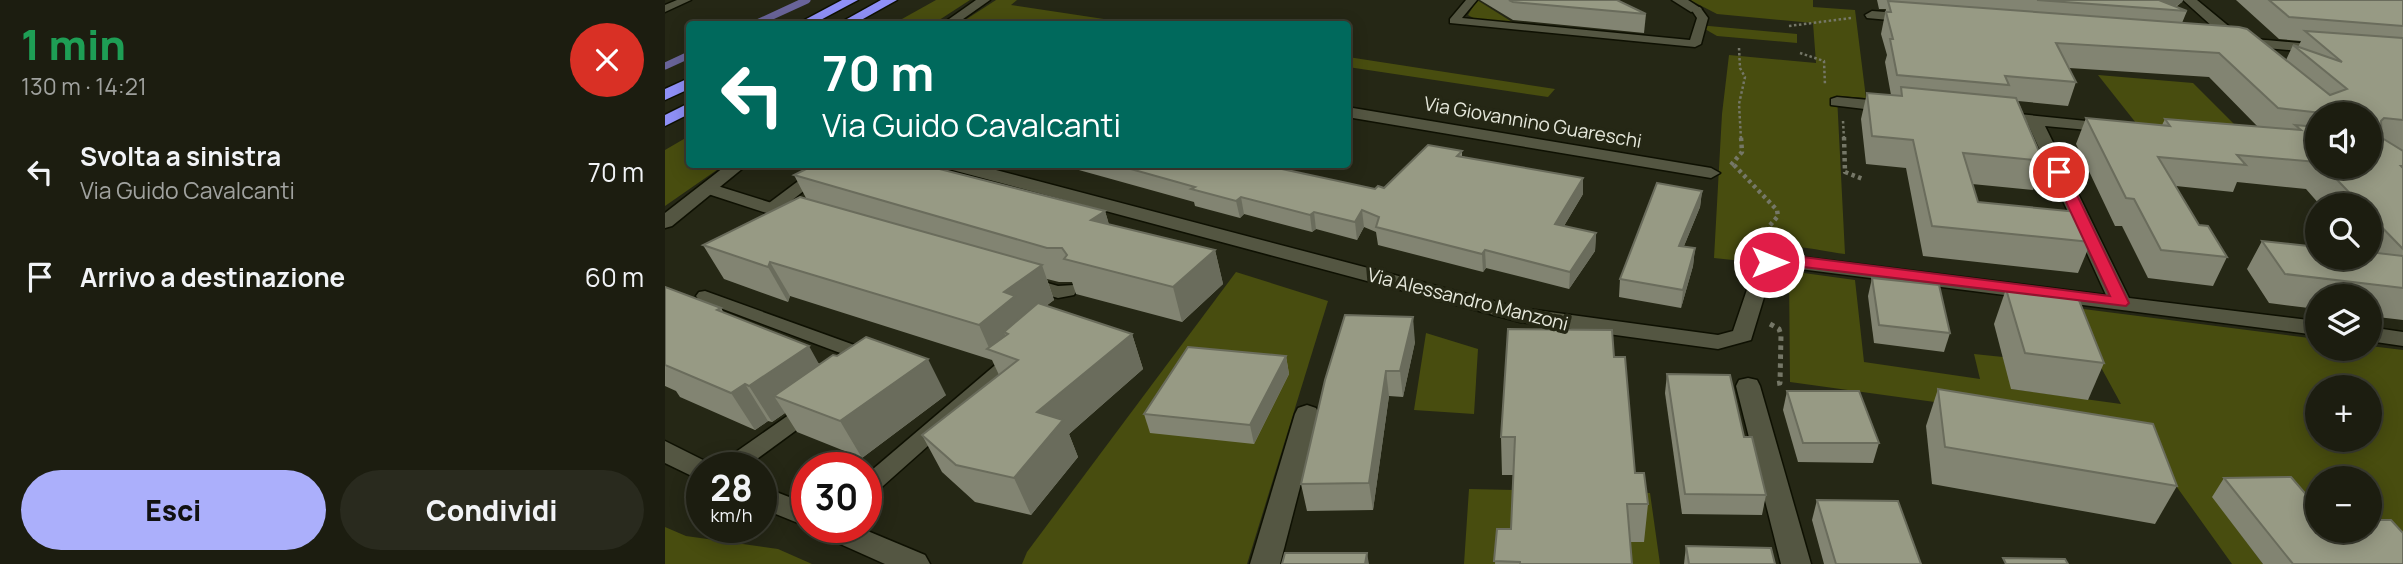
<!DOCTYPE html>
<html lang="it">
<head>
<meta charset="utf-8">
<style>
  :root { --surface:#1c1d10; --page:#292a1e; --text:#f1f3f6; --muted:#a0a29f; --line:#3a3b30; --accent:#abaffb }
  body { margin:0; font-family:Manrope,sans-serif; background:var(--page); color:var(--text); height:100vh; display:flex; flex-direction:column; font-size:26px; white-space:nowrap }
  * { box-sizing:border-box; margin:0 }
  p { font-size:23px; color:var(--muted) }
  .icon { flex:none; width:38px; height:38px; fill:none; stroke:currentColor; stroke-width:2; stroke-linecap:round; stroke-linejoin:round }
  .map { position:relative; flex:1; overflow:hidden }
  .sheet { display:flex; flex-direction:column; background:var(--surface); width:665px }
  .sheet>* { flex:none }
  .hud { position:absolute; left:21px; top:21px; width:665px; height:147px; border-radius:7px; box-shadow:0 4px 18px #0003,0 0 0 2px var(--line); background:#00695c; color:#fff; overflow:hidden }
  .controls { position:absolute; left:1640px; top:102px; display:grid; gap:14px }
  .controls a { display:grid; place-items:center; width:77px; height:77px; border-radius:50%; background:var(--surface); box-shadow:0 4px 18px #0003,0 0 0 2px var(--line); font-size:35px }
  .speed { position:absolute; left:21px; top:452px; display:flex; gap:14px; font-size:35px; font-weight:700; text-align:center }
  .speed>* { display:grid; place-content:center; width:91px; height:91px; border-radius:50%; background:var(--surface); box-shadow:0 4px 18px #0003,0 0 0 2px var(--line); line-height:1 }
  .speed small { font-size:18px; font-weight:400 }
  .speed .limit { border:10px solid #d22; background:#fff; color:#111 }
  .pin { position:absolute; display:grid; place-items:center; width:60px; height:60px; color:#fff; margin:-30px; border:4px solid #fff; border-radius:50%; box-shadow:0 2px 7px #0007 }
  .me { position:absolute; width:77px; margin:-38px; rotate:90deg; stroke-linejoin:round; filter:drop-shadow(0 0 5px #0008) }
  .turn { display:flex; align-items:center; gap:24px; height:147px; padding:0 21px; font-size:32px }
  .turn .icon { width:91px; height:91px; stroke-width:2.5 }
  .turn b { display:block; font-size:49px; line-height:60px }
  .round { display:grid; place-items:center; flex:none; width:74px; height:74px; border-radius:37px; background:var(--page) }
  .overview { display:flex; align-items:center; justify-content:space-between; height:119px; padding:0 21px }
  h1 { font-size:42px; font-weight:800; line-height:52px; color:#1e9e55 }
  .action { display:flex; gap:14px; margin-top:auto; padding:14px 21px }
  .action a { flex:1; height:80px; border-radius:42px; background:var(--accent); color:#111; font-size:28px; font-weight:800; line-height:80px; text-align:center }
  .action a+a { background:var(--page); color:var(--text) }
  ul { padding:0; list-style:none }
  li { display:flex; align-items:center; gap:21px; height:105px; padding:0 21px }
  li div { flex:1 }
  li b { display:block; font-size:26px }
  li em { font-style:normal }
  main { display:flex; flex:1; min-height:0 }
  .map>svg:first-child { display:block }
  .green { fill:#484d0f; fill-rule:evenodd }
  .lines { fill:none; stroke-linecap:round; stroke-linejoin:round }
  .stream { stroke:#696499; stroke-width:7 }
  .lane-casing { stroke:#0e1002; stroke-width:3 }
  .street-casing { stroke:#0e1002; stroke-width:3 }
  .secondary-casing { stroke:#0e1002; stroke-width:3 }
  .highway-casing { stroke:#0e1002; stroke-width:3 }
  .path-far2 { stroke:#757767; stroke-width:2.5; stroke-dasharray:2.5 2.5; stroke-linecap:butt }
  .path-far1 { stroke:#757767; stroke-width:4.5; stroke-dasharray:3.5 3.5; stroke-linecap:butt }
  .path { stroke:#757767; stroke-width:5; stroke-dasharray:4.5 4.5; stroke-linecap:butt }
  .lane { fill:#545642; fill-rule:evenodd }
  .street { fill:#545642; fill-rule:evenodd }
  .secondary { fill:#545642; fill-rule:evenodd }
  .highway { fill:#8f90f7; fill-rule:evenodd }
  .wall { fill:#828472; fill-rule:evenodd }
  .shaded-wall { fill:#6a6c5c }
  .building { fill:#979a84; stroke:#6a6c5c; stroke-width:2 }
  .route { fill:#e11d48; stroke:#92132f; stroke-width:2 }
  .labels { text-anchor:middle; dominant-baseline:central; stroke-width:7; stroke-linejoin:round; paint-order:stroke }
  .street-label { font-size:19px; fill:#e6e8dc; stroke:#252715 }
</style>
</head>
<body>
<main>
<section class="sheet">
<div class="overview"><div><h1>1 min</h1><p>130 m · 14:21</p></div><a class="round" style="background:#d93025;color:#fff"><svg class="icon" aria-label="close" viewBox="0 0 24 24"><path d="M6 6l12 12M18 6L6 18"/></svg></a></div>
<ul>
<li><svg class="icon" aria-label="left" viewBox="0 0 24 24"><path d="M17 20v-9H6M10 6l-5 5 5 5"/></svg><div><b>Svolta a sinistra</b><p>Via Guido Cavalcanti</p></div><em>70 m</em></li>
<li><svg class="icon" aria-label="arrive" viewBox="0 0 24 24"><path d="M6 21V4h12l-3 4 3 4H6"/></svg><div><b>Arrivo a destinazione</b></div><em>60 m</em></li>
</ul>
<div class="action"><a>Esci</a><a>Condividi</a></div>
</section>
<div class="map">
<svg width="1738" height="564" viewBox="0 0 1738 564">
  <rect width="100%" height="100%" fill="#252715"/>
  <g class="green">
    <path d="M271,0H305L268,24H228Z"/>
    <path d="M331,0H352L346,5L472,24H294Z"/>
    <path d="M812,0L852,25L810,19L803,15Z"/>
    <path d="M1025,0H1148V7L1190,10L1201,98L1172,96L1180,254C1153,251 1093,234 1077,261L1049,258L1057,114L1064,55L1151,63L1148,23L1052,14Z"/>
    <path d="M1033,25L1132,34V43L1052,36Z"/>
    <path d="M682,57H683L890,89L883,97L683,67Z"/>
    <path d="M1433,75L1528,83L1578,133L1471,123Z"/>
    <path d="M24,136V164L59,165L0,206V150Z"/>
    <path d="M1124,271L1190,280L1199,362L1315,379L1309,354L1338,357L1347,389L1456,404L1403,307L1652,339V348L1705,346L1738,350V564L1650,540L1548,497L1598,564H1567L1471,430L1125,382ZM1652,387H1704V439H1652ZM1652,478H1704V530H1652Z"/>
    <path d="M571,272L663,301L582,564H357L362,552Z"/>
    <path d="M761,333L813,349L809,414L749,410Z"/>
    <path d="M804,489L985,493L995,564H960L959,542H979L975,511L847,564H799Z"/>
    <path d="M0,527L21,536L113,549L147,564H0Z"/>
  </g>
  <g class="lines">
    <g class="stream">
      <path d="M90,24L142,0"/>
      <path d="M0,66L24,55"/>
    </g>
    <g class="lane-casing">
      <g id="lane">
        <path d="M12,0H26L0,12V5Z"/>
        <path d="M801,0H812L797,18L1025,40L1032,18L1026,9L1027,7H1035L1043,18L1036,44L1030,47L785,23V19Z"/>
        <path d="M156,164H173L112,212H100L98,209L100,206Z"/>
        <path d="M40,291L192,346L206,355L209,362L206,367H192L178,354L34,300L31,296L34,292Z"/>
        <path d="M349,353L356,355L359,359L356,363L209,494L201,497V475L342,355Z"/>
        <path d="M145,403L152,405L155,410L152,415L81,467H55L58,461L138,405Z"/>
      </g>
    </g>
    <g class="street-casing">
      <g id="street">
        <path d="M1007,0H1023L1037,9L1026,12Z"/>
        <path d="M1518,0H1532L1578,38L1656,45L1663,49L1656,53L1568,45Z"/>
        <path d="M1207,11L1247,14L1254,18L1247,22L1202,18L1200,15Z"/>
        <path d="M1172,97L1225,102L1233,107L1225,112L1166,105V99Z"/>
        <path d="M682,107L1046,168L1055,173L1046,178L682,117Z"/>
        <path d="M1334,112L1451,124L1453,127L1445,132L1380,126L1464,298L1652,321V335L1112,266L1107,271L1086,340L1053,349L855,322L280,168L278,164H308L855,308L1053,335L1068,331L1090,266L1097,258L1112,254L1441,295L1363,124L1328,120L1326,117Z"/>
        <path d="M43,183L142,214L145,218L135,224L37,192L34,188Z"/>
        <path d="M361,277L393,286L409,285L412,290L409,295L393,298L354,287L350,283Z"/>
        <path d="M1704,327L1738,332V346L1704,341Z"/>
        <path d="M1083,378L1092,380L1095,386L1146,564H1116L1071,386L1074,380Z"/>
        <path d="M642,405L651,408L654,414L615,564H585L630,414L633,408Z"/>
      </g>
    </g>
    <g class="secondary-casing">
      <g id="secondary">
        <path d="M311,0H325L291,24H277Z"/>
        <path d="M63,164H83L7,226L0,228V213Z"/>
        <path d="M0,441L46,464L48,467H37V481L0,463Z"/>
        <path d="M96,486L142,504L143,527L96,508Z"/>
        <path d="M151,527H193L260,555L265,564H220L155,535Z"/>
      </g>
    </g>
    <g class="highway-casing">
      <g id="highway">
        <path d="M177,0H193L148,24H132Z"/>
        <path d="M216,0H232L189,24H173Z"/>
        <path d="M24,78V89L0,100V89Z"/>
        <path d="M24,103V114L0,126V115Z"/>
      </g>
    </g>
    <g class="path-far2">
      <path d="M1124,26L1186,18"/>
      <path d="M1074,48L1075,68L1080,77L1074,104L1076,139"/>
      <path d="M1135,53L1159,61L1160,85"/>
      <path d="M1178,121L1179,139"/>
    </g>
    <g class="path-far1">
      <path d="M1179,137L1180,172L1198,179"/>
      <path d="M1066,165L1077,152L1076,137"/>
      <path d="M1069,165L1112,210L1113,216L1101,230"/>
    </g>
    <path class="path" d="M1105,324L1114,329L1116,335L1115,383L1108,384"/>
    <use href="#lane" class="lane"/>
    <use href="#street" class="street"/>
    <use href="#secondary" class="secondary"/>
    <use href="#highway" class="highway"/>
  </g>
  <g class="wall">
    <path d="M815,0H952L981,14L979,33L848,20Z"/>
    <path d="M1212,0H1518L1517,2L1511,7L1522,11L1517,23L1621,60L1628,45L1633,47L1636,41L1614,39L1571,0H1738V320L1704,316V296H1652V309L1604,303L1582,269L1597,241L1704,257V205H1655L1641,189L1572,182L1568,192L1511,186L1534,225L1562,257L1548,286L1483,278L1457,226H1450L1411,144L1421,118L1497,125L1500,119L1593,127L1544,77L1404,68L1411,82L1403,106L1353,101L1378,161L1368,190L1307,184L1313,202L1426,242L1413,273L1258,256L1241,168L1201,164L1196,119L1202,93L1226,95L1220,62L1222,55L1216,34L1221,9H1214ZM1652,114H1704V166H1652Z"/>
    <path d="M797,151V156L918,194L899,226L931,233L930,251L904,289L821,268L818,272L713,245L711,232L699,227L692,240L651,229L647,232L579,214L575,218L530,206L529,202L403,167V164H594L710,189L719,188Z"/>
    <path d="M129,175L440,211L444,225L550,250L558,284L517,322L411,294L407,282H394L382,279L389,300L381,306L467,334L478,369L404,434L413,457L366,515L310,502L277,472L257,435L334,375L327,360L125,296L123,302L59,279L38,245L141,198Z"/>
    <path d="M1037,191L1035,207L1019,246L1030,248L1028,266L1016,308L954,297L955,279Z"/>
    <path d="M1207,278L1285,333L1279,352L1209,343L1203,296Z"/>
    <path d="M0,287L56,308L59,313L155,364L281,395L197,458L132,432L120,413L107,422L103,421L90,430L15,397L11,391L0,386Z"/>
    <path d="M1341,289L1439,363L1423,400L1346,389L1329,324Z"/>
    <path d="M680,315L750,342L738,397L724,396L708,510L642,511L636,484Z"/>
    <path d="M621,356L624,374L589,444L485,433L479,414Z"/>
    <path d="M949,357L970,473L983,504L979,542H965L967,564H830L832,529H846L848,475H837L836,437Z"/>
    <path d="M1002,374L1079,437L1101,495L1097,515L1017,514L1000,393Z"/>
    <path d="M1273,389L1512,486L1490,524L1267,484L1261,426Z"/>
    <path d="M1122,391L1214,443L1208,463L1133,462L1118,410Z"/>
    <path d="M1559,478L1652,530L1738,564H1598L1547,497Z"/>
    <path d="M1152,500L1256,564H1159L1147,520Z"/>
    <path d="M1021,546L1110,564H1019Z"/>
  </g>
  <g class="shaded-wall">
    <path d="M1498,0H1518L1517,2L1506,9L1496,1Z"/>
    <path d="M918,178V194L890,241V224Z"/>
    <path d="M1037,191L1035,207L1012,263L1014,246Z"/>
    <path d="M576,197L579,214L575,218L571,201Z"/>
    <path d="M697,210L699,227L692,240L690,222Z"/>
    <path d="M440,211L450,244L426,220Z"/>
    <path d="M649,212L651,229L647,232L645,215Z"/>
    <path d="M931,233L930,251L904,289L905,272Z"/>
    <path d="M1030,248L1028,266L1016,308L1018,290Z"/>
    <path d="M550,250L558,284L517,322L508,287Z"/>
    <path d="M820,250L821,268L818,272L817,254Z"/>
    <path d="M105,262L125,296L123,302L103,267Z"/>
    <path d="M377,265L389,300L343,334L339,332L345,347L325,350L314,325L339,292Z"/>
    <path d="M748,317L750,342L738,397L735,371Z"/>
    <path d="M467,334L478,369L404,434L413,457L366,515L349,478L372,412Z"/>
    <path d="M144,346L164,382L109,396L120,413L107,422L84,386Z"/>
    <path d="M621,356L624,374L589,444L585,425Z"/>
    <path d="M263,359L281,395L197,458L175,421Z"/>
    <path d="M721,371L724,396L708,510L704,483Z"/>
    <path d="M80,384L103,421L90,430L66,393Z"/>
    <path d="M702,553L704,564H700Z"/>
  </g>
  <g class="building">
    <path d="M844,0H952L981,14L848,2Z"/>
    <path d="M1372,0H1498L1496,1L1522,11Z"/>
    <path d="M1604,0H1738V26L1624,17Z"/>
    <path d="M1223,1L1574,27L1582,29L1665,95L1682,89L1628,45L1677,62L1640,31L1738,38V120L1719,118L1716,121L1717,138L1738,151V166H1736L1738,168V249L1704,214V205H1696L1659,166H1704V114H1666L1613,108L1554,53L1391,43L1411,82L1340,76L1344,85L1232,75L1225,39H1228L1221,12H1226Z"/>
    <path d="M1236,87L1351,98L1378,161L1298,153L1313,202L1413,212L1426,242L1267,226L1248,140L1207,136L1202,93L1237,96Z"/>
    <path d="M1421,118L1505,126L1500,119L1636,130L1630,125L1652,127V162L1572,155L1581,165L1493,157L1534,225L1543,226L1562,257L1496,250L1469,199L1461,198Z"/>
    <path d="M763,145L797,151L792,156L918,178L890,224L931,233L905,272L820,250L817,254L711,227L714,217L697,210L690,222L649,212L645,215L576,197L571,201L526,189L530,187L448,164H594L710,189L713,186L719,188Z"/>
    <path d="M151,164H255L440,211L426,220L550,250L508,287L399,259L402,255L397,248H382L129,175Z"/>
    <path d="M992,183L1037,191L1014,246L1030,248L1018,290L955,279Z"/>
    <path d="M135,197L377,265L339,292L350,296L314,325L105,262L103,267L38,245Z"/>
    <path d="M1597,241L1652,247V257H1704V252L1738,256V288L1620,274Z"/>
    <path d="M1207,278L1274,285L1285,333L1214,325Z"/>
    <path d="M0,287L56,308L52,310L144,346L84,386L80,384L66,393L0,365Z"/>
    <path d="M1341,289L1413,298L1439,363L1360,353Z"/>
    <path d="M373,303L467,334L372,412L398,420L349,478L291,465L257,435L353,360L322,349L343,334L339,332Z"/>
    <path d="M680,315L748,317L735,371H721L704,483L636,484L660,380Z"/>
    <path d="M843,329L947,330L949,357H960L970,473H979L983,504H962L967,564H855V562L829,561L832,529H846L850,437H836Z"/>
    <path d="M201,337L263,359L175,421L109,396L168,355L172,356Z"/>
    <path d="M523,347L621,356L585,425L479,414Z"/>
    <path d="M1002,374L1065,375L1079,437H1087L1101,495L1020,494Z"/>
    <path d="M1273,389L1488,424L1512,486L1280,447Z"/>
    <path d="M1122,391H1194L1214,443H1138Z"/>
    <path d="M1626,477L1652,507V530H1704V520H1726L1738,533V564H1628L1559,478Z"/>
    <path d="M1152,500L1233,501L1256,564H1171Z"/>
    <path d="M1021,546L1106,548L1110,564H1024Z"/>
    <path d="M620,553H702L700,564H617Z"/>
    <path d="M1338,558L1400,559L1403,564H1341Z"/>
  </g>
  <path class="route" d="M1394,168L1401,172L1464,303L1461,306L1122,265L1104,267L1096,262L1098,259L1122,255L1445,296L1387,172Z"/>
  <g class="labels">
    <g class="street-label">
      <text transform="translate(868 122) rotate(10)">Via Giovannino Guareschi</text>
      <text transform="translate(803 299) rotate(14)">Via Alessandro Manzoni</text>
    </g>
  </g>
</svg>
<div class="controls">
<a><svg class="icon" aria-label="sound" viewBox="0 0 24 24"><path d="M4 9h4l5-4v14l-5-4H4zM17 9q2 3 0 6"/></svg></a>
<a><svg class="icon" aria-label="search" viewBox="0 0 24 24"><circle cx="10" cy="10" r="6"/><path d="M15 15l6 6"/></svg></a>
<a><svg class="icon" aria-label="layers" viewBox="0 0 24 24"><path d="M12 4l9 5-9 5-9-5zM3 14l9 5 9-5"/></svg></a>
<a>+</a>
<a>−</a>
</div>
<div class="speed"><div>28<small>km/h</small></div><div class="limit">30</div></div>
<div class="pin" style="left:1394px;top:172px;background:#d93025"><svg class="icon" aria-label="arrive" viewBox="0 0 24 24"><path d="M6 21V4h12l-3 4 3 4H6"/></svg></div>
<svg class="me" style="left:1104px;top:262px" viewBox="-20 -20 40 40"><circle r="17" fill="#e11d48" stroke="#fff" stroke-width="3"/><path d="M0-11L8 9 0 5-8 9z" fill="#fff"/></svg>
<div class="hud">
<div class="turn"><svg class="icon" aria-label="left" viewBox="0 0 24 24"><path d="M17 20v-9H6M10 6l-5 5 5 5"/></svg><div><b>70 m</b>Via Guido Cavalcanti</div></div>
</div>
</div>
</main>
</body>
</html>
